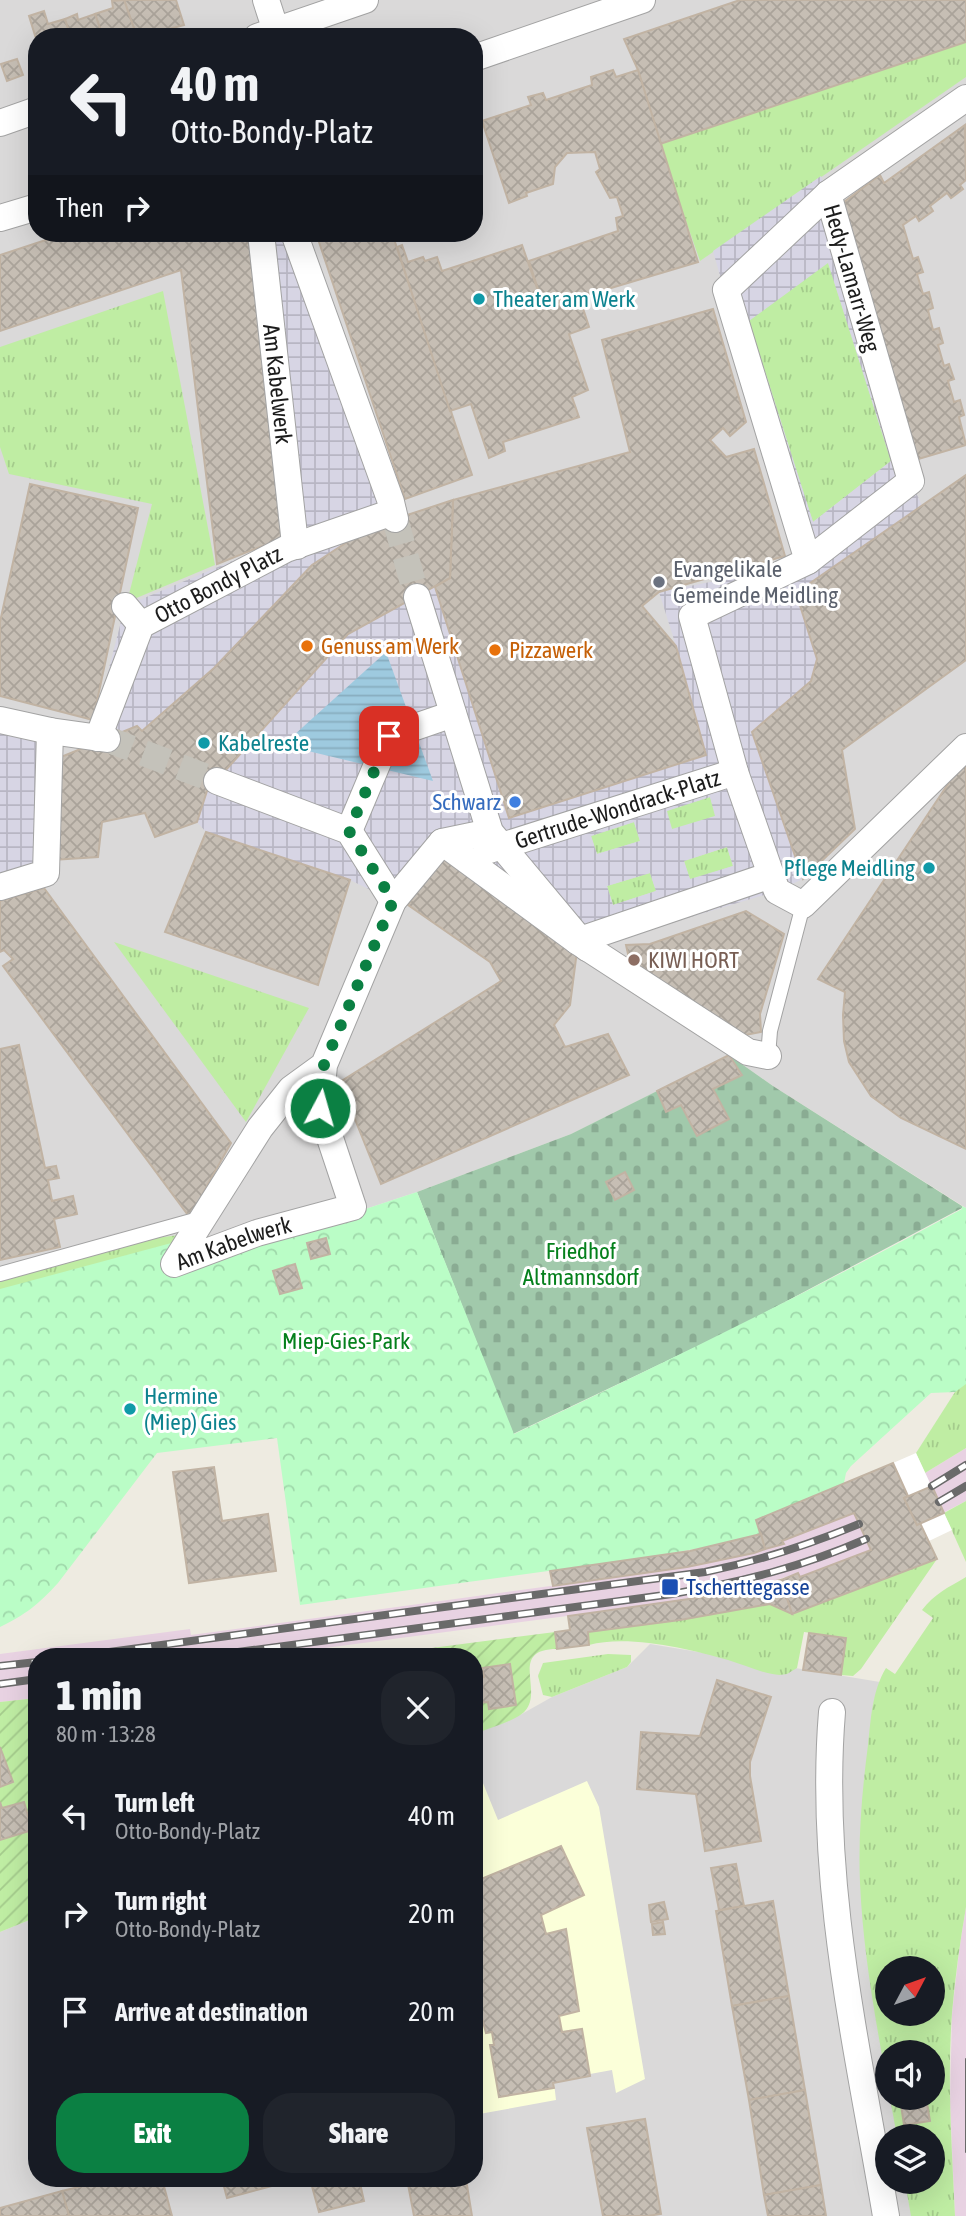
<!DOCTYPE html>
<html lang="en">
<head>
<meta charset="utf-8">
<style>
  :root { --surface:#171b24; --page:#20242c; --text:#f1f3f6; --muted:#9ea1a6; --accent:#0b8043 }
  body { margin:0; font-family:"Asap Condensed",sans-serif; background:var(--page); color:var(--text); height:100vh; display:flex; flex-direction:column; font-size:26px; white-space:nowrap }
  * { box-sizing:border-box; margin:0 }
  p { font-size:23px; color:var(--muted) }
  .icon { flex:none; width:38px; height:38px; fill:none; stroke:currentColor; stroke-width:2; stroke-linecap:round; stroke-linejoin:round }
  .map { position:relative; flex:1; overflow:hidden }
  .drawer { position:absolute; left:28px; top:1648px; width:455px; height:539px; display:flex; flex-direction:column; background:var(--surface); border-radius:28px; box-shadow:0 7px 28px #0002 }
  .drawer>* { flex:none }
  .banner { position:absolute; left:28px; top:28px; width:455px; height:214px; border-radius:28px; box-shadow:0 7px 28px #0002; background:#171b24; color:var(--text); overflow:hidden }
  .needle { width:46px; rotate:49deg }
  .buttons { position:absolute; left:875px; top:1956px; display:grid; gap:14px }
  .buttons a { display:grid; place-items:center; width:70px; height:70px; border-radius:50%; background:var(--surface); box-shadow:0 7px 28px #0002; font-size:35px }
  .pin { position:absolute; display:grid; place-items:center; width:60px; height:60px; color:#fff; margin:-30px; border-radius:14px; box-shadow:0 4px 10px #0006 }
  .me { position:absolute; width:77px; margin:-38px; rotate:6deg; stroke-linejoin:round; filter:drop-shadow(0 0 5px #0008) }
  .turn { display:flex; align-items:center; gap:24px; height:147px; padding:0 28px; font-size:32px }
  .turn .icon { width:91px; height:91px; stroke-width:2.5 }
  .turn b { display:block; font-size:49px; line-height:60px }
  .then { display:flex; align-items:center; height:66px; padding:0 28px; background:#0003; gap:14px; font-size:26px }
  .round { display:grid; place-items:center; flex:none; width:74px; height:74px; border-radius:28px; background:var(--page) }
  .head { display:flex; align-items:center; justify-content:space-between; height:119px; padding:0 28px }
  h1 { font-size:42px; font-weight:800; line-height:52px }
  .button { display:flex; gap:14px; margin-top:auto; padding:14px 28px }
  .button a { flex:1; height:80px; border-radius:28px; background:var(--accent); color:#fff; font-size:28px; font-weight:800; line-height:80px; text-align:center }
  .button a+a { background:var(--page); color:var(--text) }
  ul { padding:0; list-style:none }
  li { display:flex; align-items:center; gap:21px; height:98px; padding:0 28px }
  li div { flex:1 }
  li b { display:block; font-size:26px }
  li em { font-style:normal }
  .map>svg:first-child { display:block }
  .residential { fill:#dad9d9; fill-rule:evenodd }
  .industrial { fill:#e8d2e2 }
  .education { fill:#fbffd9 }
  .grass { fill:url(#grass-tufts); fill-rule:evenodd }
  .cemetery { fill:url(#cemetery-stones) }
  .park { fill:url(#park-crowns) }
  .garden { fill:url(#garden-furrows) }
  .plaza { fill:url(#plaza-grid); fill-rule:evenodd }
  .water { fill:url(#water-rules) }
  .pier { fill:#fff }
  .building { fill:url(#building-cross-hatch); stroke:#c1b3a3; stroke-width:2 }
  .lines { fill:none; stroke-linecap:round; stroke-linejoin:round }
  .street-tunnel { stroke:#c4c2ba; stroke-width:26; stroke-dasharray:26 13; stroke-linecap:butt }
  .lane-casing { stroke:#a3a3a3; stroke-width:16 }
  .street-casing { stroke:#a3a3a3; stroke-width:28 }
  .lane { stroke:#fff; stroke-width:14 }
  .street { stroke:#fff; stroke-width:26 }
  .tram { stroke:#6a6a6a; stroke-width:2 }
  .rail-casing { stroke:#6a6a6a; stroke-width:8 }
  .rail { stroke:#fff; stroke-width:5; stroke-dasharray:16; stroke-linecap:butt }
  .route { stroke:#0b8043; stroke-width:12; stroke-dasharray:0 21.6 }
  .culture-dot { fill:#0f9aa8; stroke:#fff; stroke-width:2.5 }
  .worship-dot { fill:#6b7280; stroke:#fff; stroke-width:2.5 }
  .food-dot { fill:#e8710a; stroke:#fff; stroke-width:2.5 }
  .shop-dot { fill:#3f7fe0; stroke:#fff; stroke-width:2.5 }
  .education-dot { fill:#8d6e63; stroke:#fff; stroke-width:2.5 }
  .transit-dot { fill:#1a4fb4; stroke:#fff; stroke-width:2.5 }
  .labels { text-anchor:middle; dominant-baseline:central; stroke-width:6; stroke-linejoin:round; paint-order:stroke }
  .street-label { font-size:23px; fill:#1c1c1c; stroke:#fff }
  .culture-label { font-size:23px; fill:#0d838f; stroke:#fff; text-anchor:start }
  .worship-label { font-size:23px; fill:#5b616d; stroke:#fff; text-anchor:start }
  .food-label { font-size:23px; fill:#c56008; stroke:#fff; text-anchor:start }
  .shop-label { font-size:23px; fill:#366cbe; stroke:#fff; text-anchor:end }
  .education-label { font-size:23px; fill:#785e54; stroke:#fff; text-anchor:start }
  .park-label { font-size:23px; fill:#05801c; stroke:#fff }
  .transit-label { font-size:23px; fill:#164399; stroke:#fff; text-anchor:start }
</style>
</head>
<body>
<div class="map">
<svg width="966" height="2216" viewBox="0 0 966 2216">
  <defs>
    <pattern id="grass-tufts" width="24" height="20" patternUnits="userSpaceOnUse" patternTransform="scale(1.75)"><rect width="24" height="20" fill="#bfeda3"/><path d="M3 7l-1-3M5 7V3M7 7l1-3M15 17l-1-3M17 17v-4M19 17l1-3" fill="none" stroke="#a4cb8c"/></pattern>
    <pattern id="cemetery-stones" width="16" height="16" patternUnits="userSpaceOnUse" patternTransform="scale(1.75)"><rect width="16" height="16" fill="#a1c9ab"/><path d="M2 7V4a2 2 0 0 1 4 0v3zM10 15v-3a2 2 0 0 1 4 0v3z" fill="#8aac93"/></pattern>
    <pattern id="park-crowns" width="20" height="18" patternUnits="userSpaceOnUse" patternTransform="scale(1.75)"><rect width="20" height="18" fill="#bafdc6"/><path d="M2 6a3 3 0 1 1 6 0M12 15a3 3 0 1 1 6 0" fill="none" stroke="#9fd8aa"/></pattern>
    <pattern id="garden-furrows" width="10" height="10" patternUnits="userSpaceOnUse" patternTransform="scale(1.75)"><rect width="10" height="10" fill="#bfeda3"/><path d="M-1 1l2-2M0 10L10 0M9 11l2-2" fill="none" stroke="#a4cb8c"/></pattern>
    <pattern id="plaza-grid" width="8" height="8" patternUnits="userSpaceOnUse" patternTransform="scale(1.75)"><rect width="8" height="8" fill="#d7d5e4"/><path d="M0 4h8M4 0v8" fill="none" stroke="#b8b6c3"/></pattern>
    <pattern id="water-rules" width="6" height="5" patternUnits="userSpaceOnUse" patternTransform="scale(1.75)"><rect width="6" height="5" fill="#9ecadf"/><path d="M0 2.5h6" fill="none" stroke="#88adbf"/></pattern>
    <pattern id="building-cross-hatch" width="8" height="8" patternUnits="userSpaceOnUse" patternTransform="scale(1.75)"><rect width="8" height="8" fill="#c6beb4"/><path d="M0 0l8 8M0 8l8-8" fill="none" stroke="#aaa39a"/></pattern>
  </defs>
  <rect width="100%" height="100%" fill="#eeebe1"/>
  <g class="residential">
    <path d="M0,0H966V1208L773,1086L729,1055L571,1134L417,1192L199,1264L0,1289ZM37,37H474V233H37Z"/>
    <path d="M650,1644L892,1684L875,1787L887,2053V2098H895L902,2137H887V2182H910L915,2216H0V1932L37,1917V2179H474V1734L520,1715L552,1697L627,1667Z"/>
  </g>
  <g class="industrial">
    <path d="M966,1448V1501L871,1550L800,1577L798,1573L764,1584L673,1602L257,1657H37V1698L0,1702V1654L190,1629L191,1635L639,1574L687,1567L754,1553L783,1544L782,1541L902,1487Z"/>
    <path d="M966,1907V2216H955L950,2102L952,2015L959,1951Z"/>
  </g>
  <path class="education" d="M474,1761L498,1820L587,1781L599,1807L645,2079L616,2093L612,2070L590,2074V2076L554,2083L556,2100L474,2115Z"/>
  <g class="grass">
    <path d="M966,41V77L700,261L659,144Z"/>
    <path d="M828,262L891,461L813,522L748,321Z"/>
    <path d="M163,291L215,565L127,602L152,504L9,474L0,447V347Z"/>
    <path d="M710,797L716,816L672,830L666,811Z"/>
    <path d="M634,822L640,841L597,854L591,836Z"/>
    <path d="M727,847L733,866L690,880L684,861Z"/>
    <path d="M650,873L656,891L613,905L607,886Z"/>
    <path d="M114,942L309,1008L246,1122Z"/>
    <path d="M179,1235L168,1257L0,1300V1279L156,1238Z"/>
    <path d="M966,1379V1448L925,1473L916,1453L955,1392Z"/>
    <path d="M966,1501V1562L944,1513Z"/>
    <path d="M937,1559L861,1669L853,1676L841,1675L845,1638L804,1632L797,1668L787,1674L780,1675C763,1674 745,1665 728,1660C691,1649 627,1634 589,1645L588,1632L680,1620L770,1604L792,1614Z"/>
    <path d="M966,1577V1907C960,1942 955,1977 952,2013C947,2080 952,2149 955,2216H911L905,2182H933V2137H897L890,2098H933V2053H887V2083C875,2017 863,1951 860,1883C858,1837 862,1791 868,1745C871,1719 872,1691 886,1668L895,1674L933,1618L922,1610C934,1594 949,1587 966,1577ZM887,1969H933V2014H887Z"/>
    <path d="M608,1654L631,1655V1662L627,1667L552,1697L543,1695L538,1676L543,1663Z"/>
  </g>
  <path class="cemetery" d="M729,1055L773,1086L962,1206V1208L736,1328L513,1434L417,1192L571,1134Z"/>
  <path class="park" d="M417,1192L514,1434C665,1363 815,1289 962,1209V1206L966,1208V1384L955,1392L931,1393L851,1466L846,1473L844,1483L757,1520L761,1534L729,1543L643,1558L300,1605L277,1438L157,1453L58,1583C39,1604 25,1615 0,1627V1289L190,1238L199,1264Z"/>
  <g class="garden">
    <path d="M555,1632L557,1649C508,1649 544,1691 525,1711C516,1721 487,1729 474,1734V1657H363Z"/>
    <path d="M37,1698V1917L0,1932V1702Z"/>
  </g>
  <g class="plaza">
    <path d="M821,176L828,194L911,481L922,506L796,593L817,659L811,681L752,732L803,879L777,891L587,948L442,842L393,901L350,880L206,832L197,822L207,791L348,634L435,587L509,818L676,646L659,592L802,564L713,251ZM828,263L891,461L813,522L749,321ZM710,797L715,816L672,829L667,811ZM634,822L640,841L597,854L591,836ZM727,847L733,866L690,879L684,861ZM650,873L656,891L613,905L607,886Z"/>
    <path d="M254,233H308L391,502L355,537L312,565L214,668L142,731L137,726L107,739L91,738L125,606L294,535Z"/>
    <path d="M0,720L50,731L46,873L0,887Z"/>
  </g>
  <path class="water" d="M386,652L433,781L283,745Z"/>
  <path class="pier" d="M916,1453L952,1530L929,1541L920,1524L917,1525L904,1498L893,1463Z"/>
  <g class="building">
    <path d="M124,0H176L184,25L169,29L170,33L159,37H137Z"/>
    <path d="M124,0L137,37H103L95,14L113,8L112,1Z"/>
    <path d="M740,0H966V42L660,144L638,70L624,39Z"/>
    <path d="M44,11L48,24L65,19L71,37H37V42L29,16Z"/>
    <path d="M77,14L78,20L95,14L103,37H71L65,19Z"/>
    <path d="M17,59L23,75L7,81L1,64Z"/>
    <path d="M613,70L616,77L638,70L698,262L544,308L529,261L618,231L616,218L623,216L617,197L610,198L596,172L600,169L595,152L567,153L555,167L553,184L526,193L527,196L509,203L482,121L531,105L528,97L543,93L546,100L592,85L591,77Z"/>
    <path d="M965,125L966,180L960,185L963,189L951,198L947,193L930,206L933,211L919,221L916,216L903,225L913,259L918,257L923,272L917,274L923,294L929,292L933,308L928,310L933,330L939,328L943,343L938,345L944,366L949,364L954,379L948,381L954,402L960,400L964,415L959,417L966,445L915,460L840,205L880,175L884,183Z"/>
    <path d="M67,233H250L285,537L217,564L181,270L0,331V255Z"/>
    <path d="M316,233H392L472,475L405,499Z"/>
    <path d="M402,245L408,262L423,257L425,261L437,257L442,271L522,245L544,308L579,296L589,327L569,334L588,390L572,397L579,417L503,442L505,451L489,458L471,404L450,411L397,247Z"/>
    <path d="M713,309L746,422L730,436L723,428L710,440L726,457L754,449L785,556L659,592L642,606L676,646L706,755L509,818L435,587L450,578L453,500L630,452L602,340Z"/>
    <path d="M966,475V660L842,750L855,829L803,879L752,732L811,681L817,659L796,593Z"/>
    <path d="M30,484L138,508L93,720L0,696V622Z"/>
    <path d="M453,500L450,578L348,634L207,791L197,822L155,837L145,813L102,822L98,857L53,860L61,757L137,726L142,731L214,668L312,565L355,537L395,519Z"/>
    <path d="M966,757V1149L901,1118L871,1096L849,1062L844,1041L843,1015L845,992L818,979Z"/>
    <path d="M206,832L350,880L318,985L165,932Z"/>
    <path d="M440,857L577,951L570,1005L554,1025L565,1047L608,1034L629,1075L381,1184L340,1082L501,981L490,962L408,905Z"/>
    <path d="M44,888L231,1143L203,1193L210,1199L188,1215L3,966L13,959L4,950L0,952V901Z"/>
    <path d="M746,911L784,934L760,1014L761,1032L735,1037L632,972L626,945L650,944Z"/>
    <path d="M19,1045L45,1168L56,1166L59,1178L48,1180L52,1201L73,1196L77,1214L54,1219L60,1247L0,1260V1049Z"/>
    <path d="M729,1055L742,1075L713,1089L729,1119L697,1136L681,1105L666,1112L657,1091Z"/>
    <path d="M625,1172L634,1190L615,1200L606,1182Z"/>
    <path d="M326,1238L330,1254L311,1259L307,1243Z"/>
    <path d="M295,1264L302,1288L280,1294L273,1271Z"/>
    <path d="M893,1463L908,1496L904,1498L917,1525L920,1523L937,1559L792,1614L781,1580L798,1573L800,1577L871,1550L854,1513L782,1541L784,1544L765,1549L756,1520Z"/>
    <path d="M214,1467L222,1521L268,1514L276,1571L189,1583L173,1472Z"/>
    <path d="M932,1486L944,1513L917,1525L904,1498Z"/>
    <path d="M761,1534L765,1549L754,1553L687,1567L553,1586L550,1571L690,1551Z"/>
    <path d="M781,1580L792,1614L770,1604L680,1620L588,1632L589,1645L557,1649L555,1632L570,1630L568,1616L703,1597Z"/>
    <path d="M809,1633L846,1638L841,1675L803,1670Z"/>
    <path d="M510,1664L516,1705L489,1709L488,1702L476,1703L474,1679L484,1677L482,1668Z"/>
    <path d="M717,1680L771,1697L750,1762V1776L761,1841L705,1851L696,1794L637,1789L641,1732L700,1736Z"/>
    <path d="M0,1747L13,1782L0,1787Z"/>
    <path d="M0,1802L2,1808L24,1802L32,1830L0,1840Z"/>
    <path d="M561,1846L584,1895L541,1915L546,1934L566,1929L579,2011L559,2016L562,2032L582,2029L590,2076L553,2083L554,2088L499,2097L490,2045H494L492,2032L486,2033L474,1988V1882Z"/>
    <path d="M736,1864L744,1906L719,1910L711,1868Z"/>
    <path d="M773,1901L789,1996L732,2006L716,1911Z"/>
    <path d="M664,1902L668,1919L651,1922L649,1905Z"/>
    <path d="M663,1922L665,1934L653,1935L652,1924Z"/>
    <path d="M789,1996L805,2090L749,2100L732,2006Z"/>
    <path d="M805,2090L821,2185L764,2195L749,2100Z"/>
    <path d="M900,2098H926L930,2121L904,2125Z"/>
    <path d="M645,2119L661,2214L647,2216H603L587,2128Z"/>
    <path d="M111,2179H162L172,2216H69L62,2191Z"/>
    <path d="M222,2179H282L283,2183L227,2198Z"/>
    <path d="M310,2179H359L364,2201L319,2212Z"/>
    <path d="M407,2179H466L472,2216H414Z"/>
    <path d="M821,2185L826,2216H768L764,2195Z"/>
    <path d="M62,2191L69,2216H0V2208Z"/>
  </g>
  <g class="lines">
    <g class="street-tunnel">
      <path d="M395,519L417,597"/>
      <path d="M107,739L217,781"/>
    </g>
    <g class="lane-casing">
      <g id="lane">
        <path d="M768,1056L770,1031L803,905"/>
        <path d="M0,1274L202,1218"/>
      </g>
    </g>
    <g class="street-casing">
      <g id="street">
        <path d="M266,0L276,31"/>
        <path d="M257,37L365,0"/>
        <path d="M474,58L642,0"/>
        <path d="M966,98L828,194L726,290L808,561L692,616L735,772L771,875L777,891L803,905L966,747"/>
        <path d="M0,123L37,110"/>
        <path d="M0,218L37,207"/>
        <path id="s1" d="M261,233L294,535L297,546"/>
        <path d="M294,233L391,502L395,519"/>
        <path d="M808,561L911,481L828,194"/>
        <path d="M417,597L490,832L587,948"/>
        <path d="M125,606L141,625"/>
        <path d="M0,720L50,731L107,739"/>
        <path id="s2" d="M98,738L141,625L286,549L393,512"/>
        <path d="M217,781L349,831L393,901"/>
        <path d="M349,831L389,736L453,714"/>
        <path d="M442,842L577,941L748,1052L768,1056"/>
        <path id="s3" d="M486,851L735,772"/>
        <path d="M0,887L46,873L50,731"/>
        <path d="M577,941L771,875"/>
        <path id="s4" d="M324,1065L291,1089L260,1128L174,1264L257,1233L353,1207L320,1108L324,1065L393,901L442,842L490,832"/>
        <path d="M832,1712C818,1882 858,2050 886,2216"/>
      </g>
    </g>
    <use href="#lane" class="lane"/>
    <use href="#street" class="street"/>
    <path class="tram" d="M966,2059V2152"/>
    <g class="rail-casing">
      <g id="rail">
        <path d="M932,1486L966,1465"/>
        <path d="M939,1502L966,1486"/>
        <path d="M72,1657L705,1572C759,1561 808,1545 859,1524"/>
        <path d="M201,1657L672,1594C741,1582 802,1567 866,1539"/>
        <path d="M0,1666L37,1662"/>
        <path d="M0,1684L37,1679"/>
      </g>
    </g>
    <use href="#rail" class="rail"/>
  </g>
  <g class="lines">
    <path class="route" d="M320,1108L324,1065L393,901L349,831L389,736"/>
  </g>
  <g class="culture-dot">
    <circle cx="479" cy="299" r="7"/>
    <circle cx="204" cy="743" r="7"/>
    <circle cx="929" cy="868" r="7"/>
    <circle cx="130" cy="1409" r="7"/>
  </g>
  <circle class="worship-dot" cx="659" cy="582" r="7"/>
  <g class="food-dot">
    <circle cx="307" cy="646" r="7"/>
    <circle cx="495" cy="650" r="7"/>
  </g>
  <circle class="shop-dot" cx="515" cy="802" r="7"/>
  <circle class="education-dot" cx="634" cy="960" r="7"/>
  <rect class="transit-dot" x="661" y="1578" width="18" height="18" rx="3.5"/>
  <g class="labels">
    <g class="street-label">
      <text transform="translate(852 278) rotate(74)">Hedy-Lamarr-Weg</text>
      <text stroke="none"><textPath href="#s1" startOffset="152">Am Kabelwerk</textPath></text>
      <text stroke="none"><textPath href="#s2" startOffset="208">Otto Bondy Platz</textPath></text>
      <text stroke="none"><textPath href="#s3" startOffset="138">Gertrude-Wondrack-Platz</textPath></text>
      <text stroke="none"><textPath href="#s4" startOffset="315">Am Kabelwerk</textPath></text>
    </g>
    <g class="culture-label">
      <text x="493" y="299">Theater am Werk</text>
      <text x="218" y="743">Kabelreste</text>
      <text x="915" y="868" text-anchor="end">Pflege Meidling</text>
      <text x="144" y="1396">Hermine<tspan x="144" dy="26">(Miep) Gies</tspan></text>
    </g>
    <g class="worship-label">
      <text x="673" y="569">Evangelikale<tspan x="673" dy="26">Gemeinde Meidling</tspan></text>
    </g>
    <g class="food-label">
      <text x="321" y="646">Genuss am Werk</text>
      <text x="509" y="650">Pizzawerk</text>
    </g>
    <g class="shop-label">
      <text x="501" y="802">Schwarz</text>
    </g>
    <g class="education-label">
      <text x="648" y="960">KIWI HORT</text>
    </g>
    <g class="park-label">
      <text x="581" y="1251">Friedhof<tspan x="581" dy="26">Altmannsdorf</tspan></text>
      <text x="346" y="1341">Miep-Gies-Park</text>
    </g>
    <g class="transit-label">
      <text x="686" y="1587">Tscherttegasse</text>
    </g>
  </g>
</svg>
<div class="buttons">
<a><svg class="needle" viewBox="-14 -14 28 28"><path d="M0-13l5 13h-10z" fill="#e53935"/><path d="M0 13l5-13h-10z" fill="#9ea1a6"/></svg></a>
<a><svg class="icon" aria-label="sound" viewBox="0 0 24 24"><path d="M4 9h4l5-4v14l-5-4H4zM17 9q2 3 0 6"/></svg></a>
<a><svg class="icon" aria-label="layers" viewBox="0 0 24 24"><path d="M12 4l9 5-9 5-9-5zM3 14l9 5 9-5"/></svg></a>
</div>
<div class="pin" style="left:389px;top:736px;background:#d93025"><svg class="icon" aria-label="arrive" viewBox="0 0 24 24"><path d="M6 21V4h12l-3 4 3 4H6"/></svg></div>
<svg class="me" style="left:320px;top:1108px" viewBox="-20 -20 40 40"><circle r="17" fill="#0b8043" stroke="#fff" stroke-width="3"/><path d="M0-11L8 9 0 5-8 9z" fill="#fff"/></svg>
<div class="banner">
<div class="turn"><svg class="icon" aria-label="left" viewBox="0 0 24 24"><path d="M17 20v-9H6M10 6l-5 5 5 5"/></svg><div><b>40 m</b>Otto-Bondy-Platz</div></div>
<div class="then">Then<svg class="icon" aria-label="right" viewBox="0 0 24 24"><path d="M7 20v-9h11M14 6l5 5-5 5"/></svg></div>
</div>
<section class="drawer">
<div class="head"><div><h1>1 min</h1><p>80 m · 13:28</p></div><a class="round"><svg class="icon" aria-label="close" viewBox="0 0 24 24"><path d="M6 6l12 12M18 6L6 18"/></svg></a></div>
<ul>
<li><svg class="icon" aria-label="left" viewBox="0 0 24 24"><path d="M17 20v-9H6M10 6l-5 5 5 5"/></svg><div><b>Turn left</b><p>Otto-Bondy-Platz</p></div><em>40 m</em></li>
<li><svg class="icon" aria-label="right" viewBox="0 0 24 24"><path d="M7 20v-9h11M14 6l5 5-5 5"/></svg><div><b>Turn right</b><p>Otto-Bondy-Platz</p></div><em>20 m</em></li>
<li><svg class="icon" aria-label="arrive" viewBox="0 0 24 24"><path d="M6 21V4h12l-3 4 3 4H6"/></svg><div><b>Arrive at destination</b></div><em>20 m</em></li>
</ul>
<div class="button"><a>Exit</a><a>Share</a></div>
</section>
</div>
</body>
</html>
